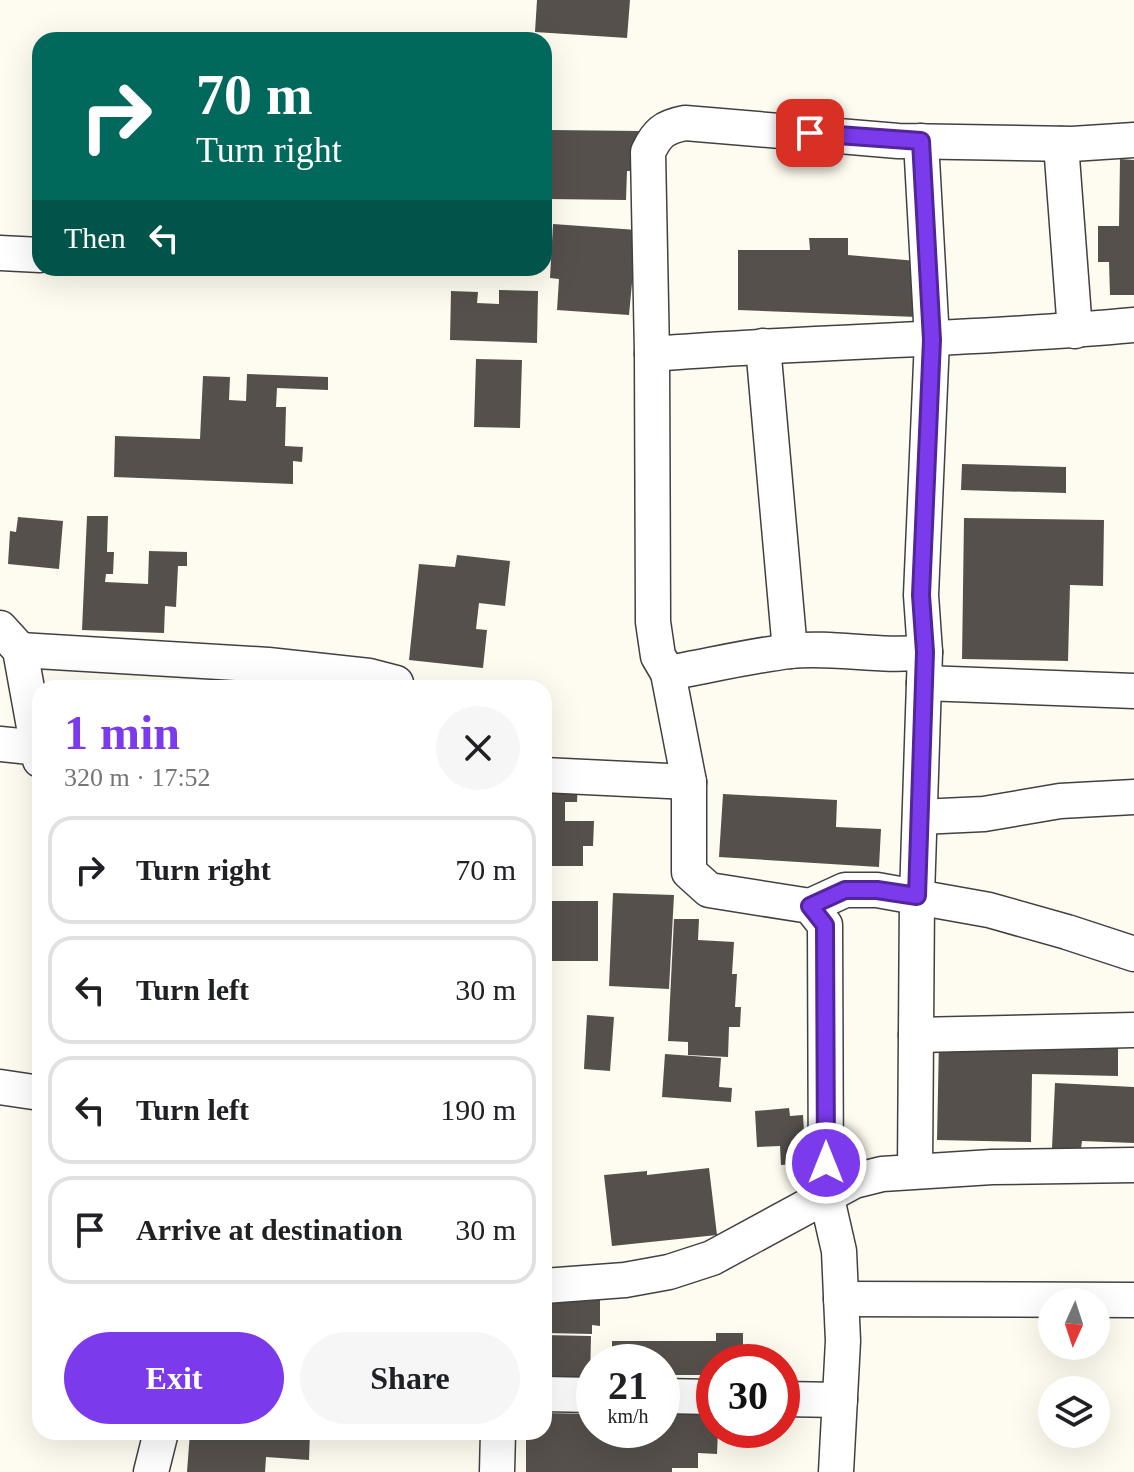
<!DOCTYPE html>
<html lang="en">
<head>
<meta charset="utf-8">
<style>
  :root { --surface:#fff; --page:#f6f6f6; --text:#202124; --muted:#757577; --line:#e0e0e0; --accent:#7c3aed }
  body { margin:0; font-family:Georgia,serif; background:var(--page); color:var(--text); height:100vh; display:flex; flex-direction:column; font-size:30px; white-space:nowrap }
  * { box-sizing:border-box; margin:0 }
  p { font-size:26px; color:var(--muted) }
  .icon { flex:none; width:44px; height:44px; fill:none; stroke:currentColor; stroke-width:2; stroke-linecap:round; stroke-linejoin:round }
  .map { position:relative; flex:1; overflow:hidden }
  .sheet { position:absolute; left:32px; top:680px; width:520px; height:760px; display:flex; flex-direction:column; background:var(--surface); border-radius:24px; box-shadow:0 8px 32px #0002 }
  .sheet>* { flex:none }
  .top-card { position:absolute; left:32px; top:32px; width:520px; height:244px; border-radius:24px; box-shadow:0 8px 32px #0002; background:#00695c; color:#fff; overflow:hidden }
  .needle { width:52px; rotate:183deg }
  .tools { position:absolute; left:1038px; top:1288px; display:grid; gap:16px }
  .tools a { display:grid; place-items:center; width:72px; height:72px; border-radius:50%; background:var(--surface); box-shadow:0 8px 32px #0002; font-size:40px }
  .speed { position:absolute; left:576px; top:1344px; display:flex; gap:16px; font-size:40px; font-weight:700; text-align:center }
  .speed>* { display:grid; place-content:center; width:104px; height:104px; border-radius:50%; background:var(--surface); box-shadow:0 8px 32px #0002; line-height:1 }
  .speed small { font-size:20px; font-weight:400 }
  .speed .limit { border:12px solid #d22; background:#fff; color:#111 }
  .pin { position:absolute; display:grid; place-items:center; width:68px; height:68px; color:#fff; margin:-34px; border-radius:16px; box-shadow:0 4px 12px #0006 }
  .me { position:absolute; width:88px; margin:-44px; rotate:0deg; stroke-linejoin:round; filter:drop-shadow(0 0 6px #0008) }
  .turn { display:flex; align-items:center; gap:28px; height:168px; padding:0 32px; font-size:36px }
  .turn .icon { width:104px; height:104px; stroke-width:2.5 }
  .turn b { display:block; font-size:56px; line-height:68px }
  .then { display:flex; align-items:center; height:76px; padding:0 32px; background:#0003; gap:16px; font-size:30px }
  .round { display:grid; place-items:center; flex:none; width:84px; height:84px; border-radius:42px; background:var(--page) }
  .head { display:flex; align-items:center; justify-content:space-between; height:136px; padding:0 32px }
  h1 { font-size:48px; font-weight:700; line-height:60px; color:var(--accent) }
  .action { display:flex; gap:16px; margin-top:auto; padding:16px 32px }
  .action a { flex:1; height:92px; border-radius:48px; background:var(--accent); color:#fff; font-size:32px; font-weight:700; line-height:92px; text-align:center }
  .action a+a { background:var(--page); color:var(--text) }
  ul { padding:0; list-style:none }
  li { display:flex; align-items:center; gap:24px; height:108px; margin:0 16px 12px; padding:0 16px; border:4px solid var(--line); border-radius:24px }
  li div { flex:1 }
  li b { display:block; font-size:30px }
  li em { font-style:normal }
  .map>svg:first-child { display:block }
  .building { fill:#55504b }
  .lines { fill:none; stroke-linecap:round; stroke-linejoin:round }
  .minor-casing { stroke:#414141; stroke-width:37 }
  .minor { stroke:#fff; stroke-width:34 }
  .route-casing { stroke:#51269a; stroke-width:20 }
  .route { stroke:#7c3aed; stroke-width:14 }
</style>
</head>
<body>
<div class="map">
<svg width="1134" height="1472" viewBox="0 0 1134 1472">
  <rect width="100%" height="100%" fill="#fefcf0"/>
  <g class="building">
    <path d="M537,0H630L627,38L535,32Z"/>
    <path d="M549,130L640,131L639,171H627L626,200L548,199Z"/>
    <path d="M1120,159L1134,160V295H1110L1109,262H1098V226H1119Z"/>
    <path d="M553,224L637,230L629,315L557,310L559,279L550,278Z"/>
    <path d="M809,238H848V255L917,261V317L738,310V250H810Z"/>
    <path d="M499,290L538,291L537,343L450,340L451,291L478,292L477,303L499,304Z"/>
    <path d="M476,359L522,360L520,428L474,427Z"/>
    <path d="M247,374L328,377V390L277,388L276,407H286L285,446L303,447L302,462L293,461V484L114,477L115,436L200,439L203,376L230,377L229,400L246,401Z"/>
    <path d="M962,464L1066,467V493L961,490Z"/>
    <path d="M87,516H108L107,552H114L113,574H106L105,582L148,584L149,551L187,552V566H178L176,607L165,606L164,633L82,630Z"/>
    <path d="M18,517L63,521L59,569L8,564L10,531L16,532Z"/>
    <path d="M964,518L1104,520L1103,586L1070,585L1068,661L962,659Z"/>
    <path d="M457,555L510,561L505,606L479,603L476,629L487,630L483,668L409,660L419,564L455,567Z"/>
    <path d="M544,779L578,780L577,802H565V821H594L593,846H583V866H544Z"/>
    <path d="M723,794L837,800L836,827L881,829L879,867L719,857Z"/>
    <path d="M613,893L674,895L669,989L609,986Z"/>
    <rect x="544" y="901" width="54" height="60"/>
    <path d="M674,919H699L698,940L734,942L732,974H737L735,1007H741L740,1027H729L728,1057L688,1055V1042L668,1041Z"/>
    <path d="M587,1015L614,1017L610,1071L584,1069Z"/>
    <path d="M939,1039L1118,1043V1076L1032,1074L1031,1142L937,1140Z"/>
    <path d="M665,1054L721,1058L719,1087L732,1088L731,1102L662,1097Z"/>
    <path d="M1055,1083L1134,1087V1143L1082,1141L1081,1149L1052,1148Z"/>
    <path d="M789,1108L790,1116L803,1115L806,1163L781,1165L780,1146L757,1147L755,1111Z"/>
    <path d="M709,1168L717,1235L612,1246L604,1175L647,1171V1175Z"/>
    <path d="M544,1289L600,1291V1326L592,1325V1334L544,1333Z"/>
    <path d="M716,1333H743V1362H714V1375H662V1362H612V1341H716Z"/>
    <path d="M544,1335L591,1336L590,1381L544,1380Z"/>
    <path d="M662,1412L714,1413V1430H718L717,1454L698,1453V1468H672V1472H526V1432H544V1413L594,1414V1430H662Z"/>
    <path d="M190,1432H310L309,1460L266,1457L265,1472H187Z"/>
  </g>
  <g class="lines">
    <g class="minor-casing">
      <g id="minor">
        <path d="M1061,144L1075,331"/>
        <path d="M0,253L40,255"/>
        <path d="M763,346L790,651"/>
        <path d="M652,354C813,341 974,340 1134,325"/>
        <path d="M0,628L20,650L40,760"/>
        <path d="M20,650L268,665L369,676L396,683"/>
        <path d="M668,673C708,666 749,656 790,651C835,646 880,658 925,652"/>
        <path d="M924,683L1134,691"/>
        <path d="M0,744L40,748"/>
        <path d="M544,775L689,782"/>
        <path d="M920,817L984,814L1060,801L1134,797"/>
        <path d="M810,906L845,890H877L989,910L1067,932L1134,954"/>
        <path d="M916,1035L1134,1030"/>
        <path d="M0,1087L40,1093"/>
        <path d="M915,1171L917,896L925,652L921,595L932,340L921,141"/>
        <path d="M544,1286L625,1280L669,1272L712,1258L854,1181L882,1174L992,1167L1134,1165"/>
        <path d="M841,1299L1134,1300"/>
        <path d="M544,1394L594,1395"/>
        <path d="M662,1396L714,1397"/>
        <path d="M782,1399L840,1400"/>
        <path d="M151,1472L161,1432"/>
        <path d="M497,1472L498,1432"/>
        <path d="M836,1472L843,1341L839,1251L826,1194L825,925L810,906L709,890L689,872V782L668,673L658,656L653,622L652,354L648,152C657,133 664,127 685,123L898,141L1072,144L1134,140"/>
      </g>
    </g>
    <use href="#minor" class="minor"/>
  </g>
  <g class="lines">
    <g class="route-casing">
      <path id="route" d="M810,133L921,141L932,340L921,595L925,652L917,896L877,890H845L810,906L825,925L826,1163"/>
    </g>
    <use href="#route" class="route"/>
  </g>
</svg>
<div class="tools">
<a><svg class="needle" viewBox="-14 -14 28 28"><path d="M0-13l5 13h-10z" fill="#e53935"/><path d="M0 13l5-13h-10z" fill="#757577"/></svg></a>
<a><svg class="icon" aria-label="layers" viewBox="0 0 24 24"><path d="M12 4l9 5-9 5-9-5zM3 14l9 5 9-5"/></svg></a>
</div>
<div class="speed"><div>21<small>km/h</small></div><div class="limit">30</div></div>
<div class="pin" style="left:810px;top:133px;background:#d93025"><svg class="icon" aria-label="arrive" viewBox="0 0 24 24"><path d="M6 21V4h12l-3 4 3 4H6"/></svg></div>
<svg class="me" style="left:826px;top:1163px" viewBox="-20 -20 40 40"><circle r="17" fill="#7c3aed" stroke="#fff" stroke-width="3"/><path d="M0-11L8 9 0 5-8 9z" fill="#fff"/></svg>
<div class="top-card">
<div class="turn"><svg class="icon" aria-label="right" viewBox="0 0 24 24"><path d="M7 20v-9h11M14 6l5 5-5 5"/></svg><div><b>70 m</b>Turn right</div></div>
<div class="then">Then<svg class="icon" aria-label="left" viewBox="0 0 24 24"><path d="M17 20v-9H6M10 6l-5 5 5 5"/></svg></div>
</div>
<section class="sheet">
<div class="head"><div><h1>1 min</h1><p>320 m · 17:52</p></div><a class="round"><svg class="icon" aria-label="close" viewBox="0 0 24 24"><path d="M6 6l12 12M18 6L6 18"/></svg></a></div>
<ul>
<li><svg class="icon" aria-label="right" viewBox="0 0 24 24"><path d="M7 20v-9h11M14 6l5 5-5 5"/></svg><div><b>Turn right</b></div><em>70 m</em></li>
<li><svg class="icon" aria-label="left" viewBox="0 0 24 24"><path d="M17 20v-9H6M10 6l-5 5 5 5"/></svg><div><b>Turn left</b></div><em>30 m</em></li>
<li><svg class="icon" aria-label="left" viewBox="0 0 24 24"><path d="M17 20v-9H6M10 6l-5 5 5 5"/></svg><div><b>Turn left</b></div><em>190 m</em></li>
<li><svg class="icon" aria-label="arrive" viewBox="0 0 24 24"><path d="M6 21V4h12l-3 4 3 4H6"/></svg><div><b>Arrive at destination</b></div><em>30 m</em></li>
</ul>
<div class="action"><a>Exit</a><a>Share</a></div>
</section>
</div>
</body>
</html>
